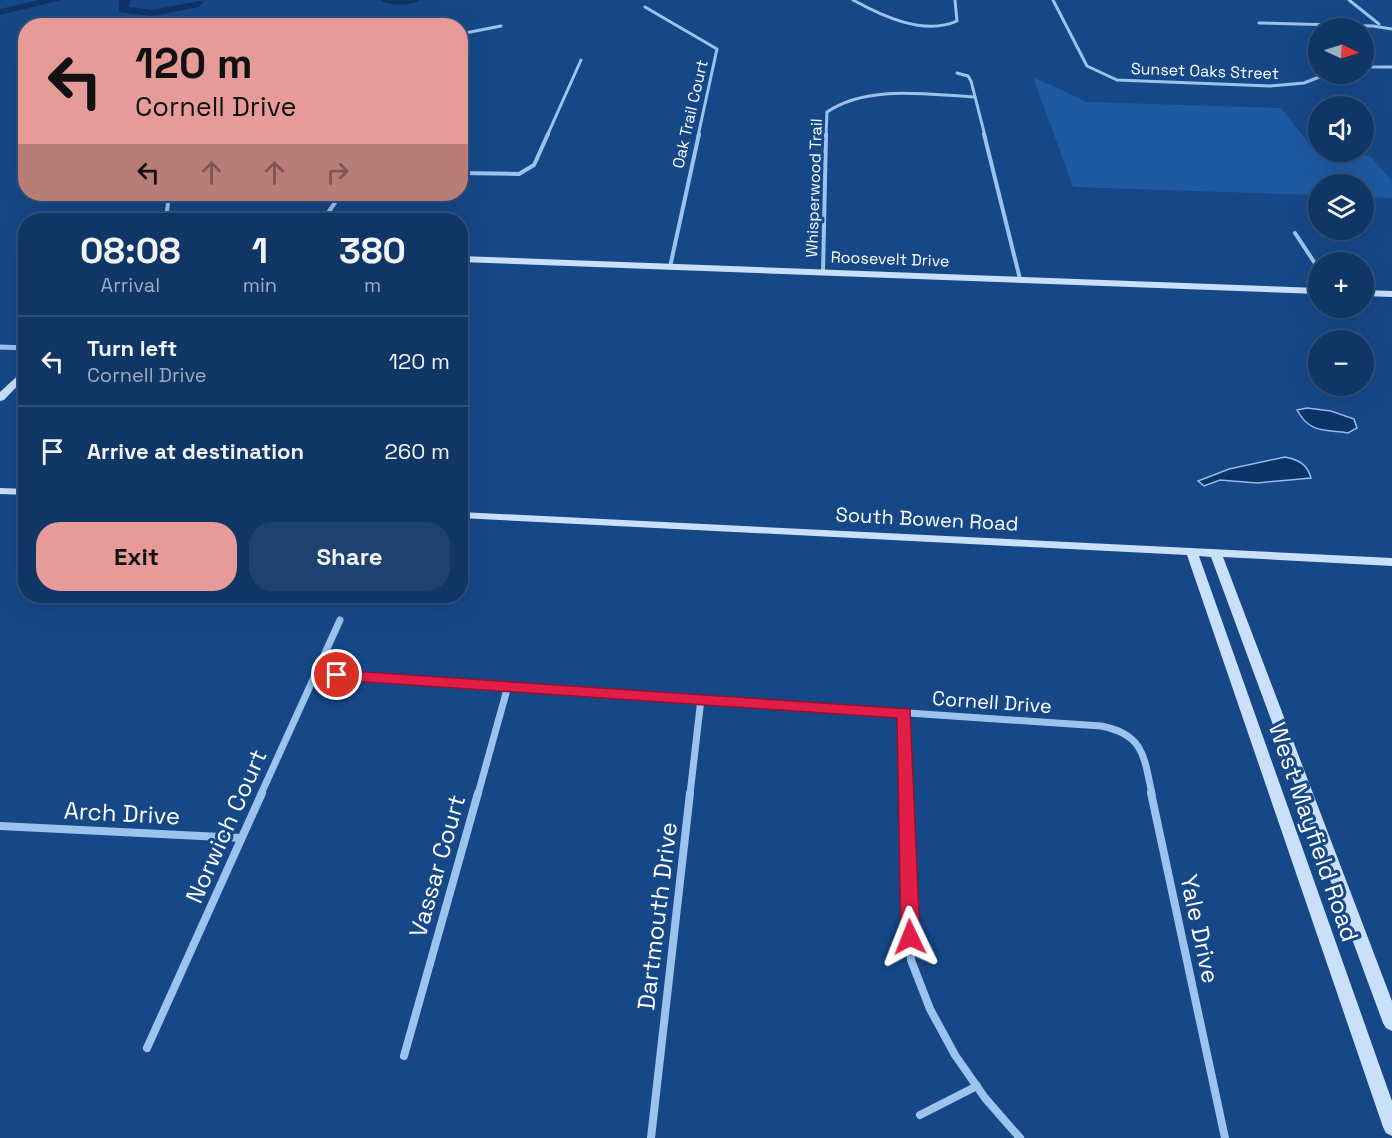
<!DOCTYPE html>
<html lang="en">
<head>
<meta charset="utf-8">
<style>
  :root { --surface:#103666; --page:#1e416f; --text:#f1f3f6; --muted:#9cabbf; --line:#30507a; --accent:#e69b98 }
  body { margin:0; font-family:"Space Grotesk",sans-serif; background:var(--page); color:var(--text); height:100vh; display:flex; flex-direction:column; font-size:22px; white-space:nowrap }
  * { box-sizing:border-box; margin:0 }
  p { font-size:20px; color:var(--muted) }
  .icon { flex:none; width:33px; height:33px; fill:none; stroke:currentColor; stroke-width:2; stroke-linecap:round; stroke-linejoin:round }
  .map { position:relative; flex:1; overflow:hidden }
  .sheet { position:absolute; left:18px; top:213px; width:450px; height:390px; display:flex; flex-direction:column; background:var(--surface); border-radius:24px; box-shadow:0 6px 24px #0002,0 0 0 2px var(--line) }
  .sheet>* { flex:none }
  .guide { position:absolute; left:18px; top:18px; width:450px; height:183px; border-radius:24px; box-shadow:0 6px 24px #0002,0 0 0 2px var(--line); background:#e69b98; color:#111; overflow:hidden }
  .needle { width:39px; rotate:94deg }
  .tools { position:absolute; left:1308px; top:18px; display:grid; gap:12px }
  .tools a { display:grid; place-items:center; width:66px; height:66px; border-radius:50%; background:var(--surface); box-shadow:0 6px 24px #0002,0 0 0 2px var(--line); font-size:30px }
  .pin { position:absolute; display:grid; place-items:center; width:51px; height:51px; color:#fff; margin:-26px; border:3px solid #fff; border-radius:50%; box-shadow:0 2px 6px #0007 }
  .me { position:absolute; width:66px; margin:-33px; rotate:358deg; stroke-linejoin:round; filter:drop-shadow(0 0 4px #0008) }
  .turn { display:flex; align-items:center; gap:21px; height:126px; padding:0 18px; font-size:27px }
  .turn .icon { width:78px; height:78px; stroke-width:2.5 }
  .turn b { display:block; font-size:42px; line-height:51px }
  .lanes { display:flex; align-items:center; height:57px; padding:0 18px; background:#0003; justify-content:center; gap:30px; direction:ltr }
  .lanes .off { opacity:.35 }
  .eta { display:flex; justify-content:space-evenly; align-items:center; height:102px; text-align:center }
  .eta b { font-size:36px; font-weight:700; line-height:42px }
  .action { display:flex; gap:12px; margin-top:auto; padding:12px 18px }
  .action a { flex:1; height:69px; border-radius:24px; background:var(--accent); color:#111; font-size:24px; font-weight:700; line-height:69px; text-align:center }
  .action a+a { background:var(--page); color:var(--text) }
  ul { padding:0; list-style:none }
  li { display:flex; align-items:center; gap:18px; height:90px; padding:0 18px; border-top:2px solid var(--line) }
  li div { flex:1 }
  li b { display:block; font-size:22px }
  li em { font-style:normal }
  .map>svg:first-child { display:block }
  .green { fill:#1e5aa2 }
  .water { fill:#0e3365; stroke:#8fbdf1; stroke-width:1.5 }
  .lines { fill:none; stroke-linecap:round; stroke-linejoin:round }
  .river { fill:#0e3365; fill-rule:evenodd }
  .street-far4 { stroke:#9cc2ee; stroke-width:3 }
  .street-far3 { stroke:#9cc2ee; stroke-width:4 }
  .street-far2 { stroke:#9cc2ee; stroke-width:5 }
  .street-far1 { stroke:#9cc2ee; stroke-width:7 }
  .street { stroke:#9cc2ee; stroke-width:8 }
  .secondary { fill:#cadffa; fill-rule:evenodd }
  .route { fill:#e11d48; stroke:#92132f; stroke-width:1.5 }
  .labels { text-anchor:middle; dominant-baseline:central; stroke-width:6; stroke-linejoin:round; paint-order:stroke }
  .far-street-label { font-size:16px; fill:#fff; stroke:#164888 }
  .street-label { font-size:20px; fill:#fff; stroke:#164888 }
  .near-street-label { font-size:24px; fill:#fff; stroke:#164888 }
</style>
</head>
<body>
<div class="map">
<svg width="1392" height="1138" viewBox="0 0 1392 1138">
  <rect width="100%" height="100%" fill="#164888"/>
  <path class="green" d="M1033,77L1087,102L1281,108L1316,152L1370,156L1392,181V198L1364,197V184H1318V195L1073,187Z"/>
  <g class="water">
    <path d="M1307,408L1331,411L1354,419L1357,428L1348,433C1325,429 1310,434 1297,410Z"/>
    <path d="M1285,457C1299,460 1307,464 1311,478L1257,483L1220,480L1204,486L1198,481L1229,469Z"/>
  </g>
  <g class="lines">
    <g class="river">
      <path d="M39,0H61L0,15V9Z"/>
      <path d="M119,0H131L129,7L152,10L205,0L199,7L152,16L119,12Z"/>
      <path d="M380,0H420C412,6 388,6 380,0Z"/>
    </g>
    <g class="street-far4">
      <path d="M853,0C882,16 924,36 957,21L955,0"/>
      <path d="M1053,0L1087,66L1117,80L1270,86L1304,83L1327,74"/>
      <path d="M1349,0L1379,24"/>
      <path d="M645,7L717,49L698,136"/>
      <path d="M1259,23L1373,26L1392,29"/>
      <path d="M460,34L501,26"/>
      <path d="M1364,67H1392"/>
      <path d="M957,73L968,76L971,81L985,136"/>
      <path d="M547,136L581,60"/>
      <path d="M826,136L827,112C868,84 928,95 975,97"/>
    </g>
    <g class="street-far3">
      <path d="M984,134L1020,279"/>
      <path d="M460,173L519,174L534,165L548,134"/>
      <path d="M166,220L169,194"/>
      <path d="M323,220L341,194"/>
      <path d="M1295,233L1318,268"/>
      <path d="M670,267L699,134"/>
      <path d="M823,272L826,134"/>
    </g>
    <path class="street-far2" d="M0,347L26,348"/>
    <g class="street-far1">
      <path d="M316,673L1101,726C1144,734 1144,757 1152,794"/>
      <path d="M904,713L906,794"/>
      <path d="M261,794L340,620"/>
      <path d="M478,794L508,686"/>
      <path d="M690,794L701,699"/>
    </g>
    <g class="street">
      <path d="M906,793L911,960L930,1009L955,1055L985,1098L1020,1138"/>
      <path d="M1151,793L1225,1138"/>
      <path d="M0,826L241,838"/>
      <path d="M147,1048L262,793"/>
      <path d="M404,1056L478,793"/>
      <path d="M920,1115L977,1086"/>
      <path d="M651,1138L690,793"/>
    </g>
    <g class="secondary">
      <path d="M460,256L1318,288V294L460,262Z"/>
      <path d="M1364,290L1392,291V297L1364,296Z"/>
      <path d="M26,368V377L4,400L0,401V392Z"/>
      <path d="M0,488L26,489V495L0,494Z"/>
      <path d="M460,512L1392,558V566L1223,557L1392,1001V1031L1386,1028L1383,1023L1211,557L1199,556L1392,1101V1136L1386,1133L1383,1127L1187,555L460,518Z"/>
    </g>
  </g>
  <path class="route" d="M337,670L910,709L920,937L917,943L910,945L904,943L901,937L897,718L337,680L330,675Z"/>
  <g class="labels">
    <g class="far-street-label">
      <text transform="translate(1205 71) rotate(2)">Sunset Oaks Street</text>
      <text transform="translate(690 114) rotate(-77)">Oak Trail Court</text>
      <text transform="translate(814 188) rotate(-88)">Whisperwood Trail</text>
      <text transform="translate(890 259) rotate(2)">Roosevelt Drive</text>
    </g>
    <g class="street-label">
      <text transform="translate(927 519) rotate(3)">South Bowen Road</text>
      <text transform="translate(992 702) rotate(4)">Cornell Drive</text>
    </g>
    <g class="near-street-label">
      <text transform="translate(122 813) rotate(3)">Arch Drive</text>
      <text transform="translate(226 826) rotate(-66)">Norwich Court</text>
      <text transform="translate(1314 832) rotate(71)">West Mayfield Road</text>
      <text transform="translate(437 866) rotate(-74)">Vassar Court</text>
      <text transform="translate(657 916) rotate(-83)">Dartmouth Drive</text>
      <text transform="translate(1200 929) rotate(78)">Yale Drive</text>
    </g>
  </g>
</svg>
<div class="tools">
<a><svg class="needle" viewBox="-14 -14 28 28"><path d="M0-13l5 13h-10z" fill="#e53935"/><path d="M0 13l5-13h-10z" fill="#9cabbf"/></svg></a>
<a><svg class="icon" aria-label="sound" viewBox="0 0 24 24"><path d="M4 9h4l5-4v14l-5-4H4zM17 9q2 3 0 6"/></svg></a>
<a><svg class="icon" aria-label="layers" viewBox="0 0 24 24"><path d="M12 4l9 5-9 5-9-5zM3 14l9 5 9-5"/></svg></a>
<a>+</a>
<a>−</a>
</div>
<div class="pin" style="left:337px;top:675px;background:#d93025"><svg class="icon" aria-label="arrive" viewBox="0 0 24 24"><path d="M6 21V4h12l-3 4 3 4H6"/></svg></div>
<svg class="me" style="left:910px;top:937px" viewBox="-20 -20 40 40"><path d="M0-17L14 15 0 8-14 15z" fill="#e11d48" stroke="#fff" stroke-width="4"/></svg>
<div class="guide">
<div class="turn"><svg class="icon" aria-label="left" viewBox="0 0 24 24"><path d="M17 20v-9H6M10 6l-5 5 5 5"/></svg><div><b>120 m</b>Cornell Drive</div></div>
<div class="lanes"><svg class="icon" aria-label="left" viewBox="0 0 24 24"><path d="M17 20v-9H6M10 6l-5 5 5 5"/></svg><svg class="icon off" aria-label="ahead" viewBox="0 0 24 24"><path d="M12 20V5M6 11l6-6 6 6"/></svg><svg class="icon off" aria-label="ahead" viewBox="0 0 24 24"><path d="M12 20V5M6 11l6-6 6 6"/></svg><svg class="icon off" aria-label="right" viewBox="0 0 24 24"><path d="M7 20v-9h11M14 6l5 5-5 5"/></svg></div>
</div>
<section class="sheet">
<div class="eta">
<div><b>08:08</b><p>Arrival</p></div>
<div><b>1</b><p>min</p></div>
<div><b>380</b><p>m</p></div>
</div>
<ul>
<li><svg class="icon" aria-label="left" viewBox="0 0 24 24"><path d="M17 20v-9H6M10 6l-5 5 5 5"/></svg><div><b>Turn left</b><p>Cornell Drive</p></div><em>120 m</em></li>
<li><svg class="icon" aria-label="arrive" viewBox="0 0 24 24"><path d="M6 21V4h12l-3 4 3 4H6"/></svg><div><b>Arrive at destination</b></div><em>260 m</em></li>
</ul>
<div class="action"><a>Exit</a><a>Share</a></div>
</section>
</div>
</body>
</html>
